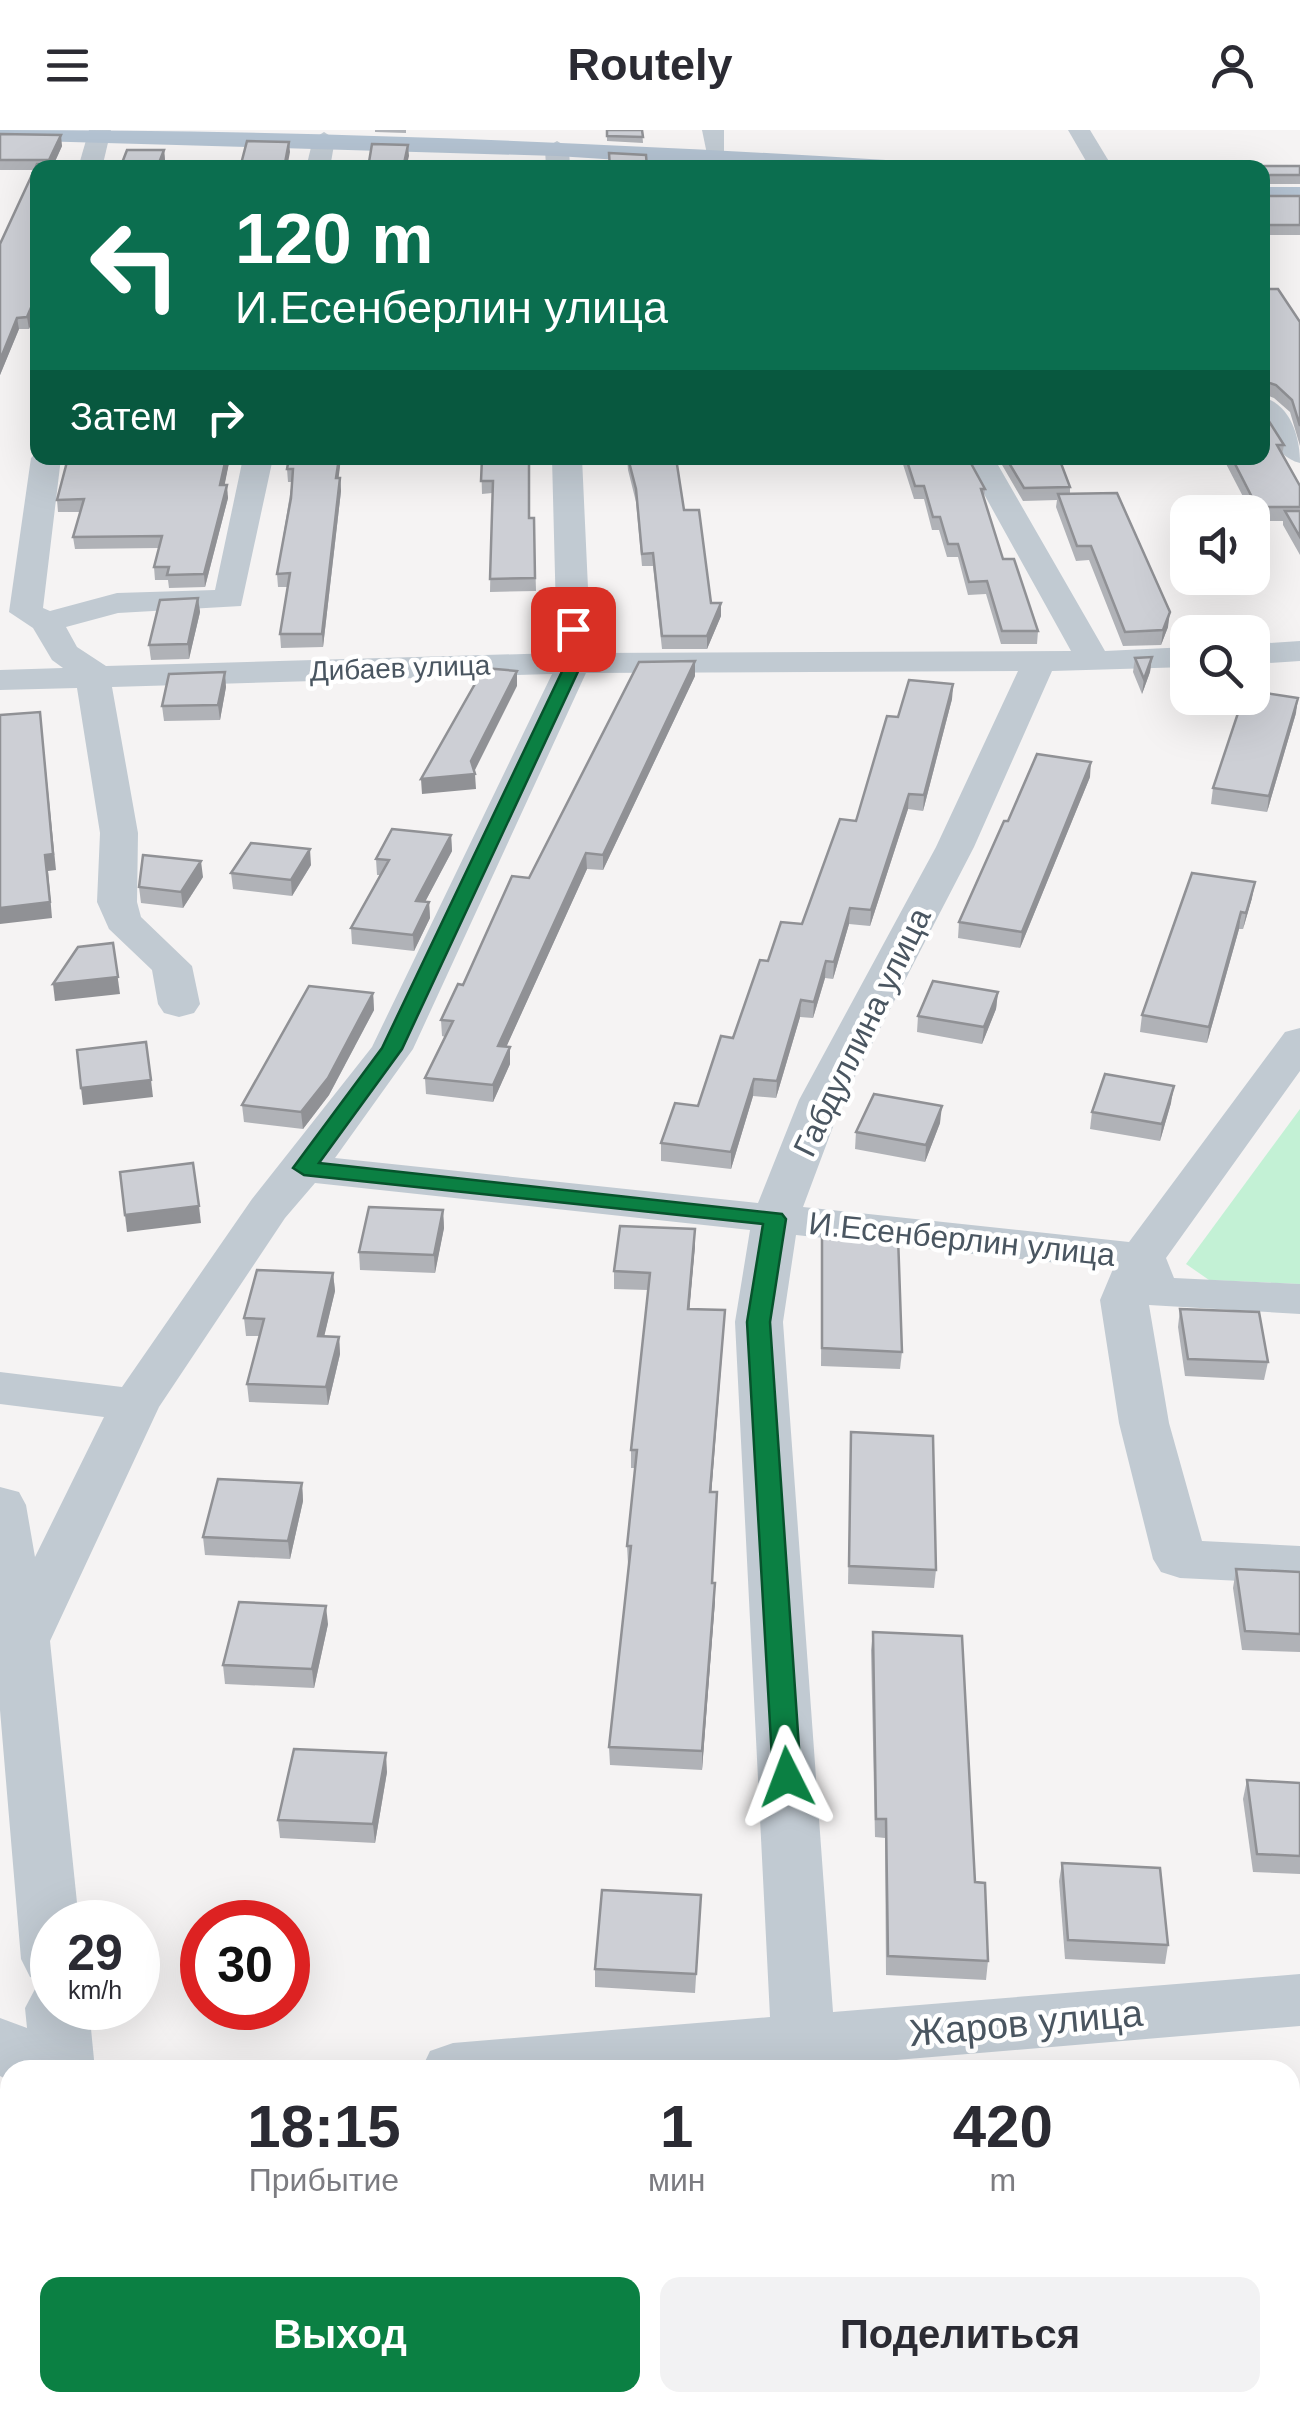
<!DOCTYPE html>
<html lang="ru">
<head>
<meta charset="utf-8">
<style>
  :root { --surface:#fff; --page:#f2f2f3; --text:#2b2b33; --muted:#7c7c81; --accent:#0b8043 }
  body { margin:0; font-family:Helvetica,sans-serif; background:var(--page); color:var(--text); height:100vh; display:flex; flex-direction:column; font-size:38px; white-space:nowrap }
  * { box-sizing:border-box; margin:0 }
  p { font-size:32px; color:var(--muted) }
  .icon { flex:none; width:55px; height:55px; fill:none; stroke:currentColor; stroke-width:2; stroke-linecap:round; stroke-linejoin:round }
  .map { position:relative; flex:1; overflow:hidden }
  .sheet { position:absolute; left:0px; top:1930px; width:1300px; height:352px; display:flex; flex-direction:column; background:var(--surface); border-radius:30px 30px 0 0; box-shadow:0 10px 40px #0002 }
  .sheet>* { flex:none }
  .hud { position:absolute; left:30px; top:30px; width:1240px; height:305px; border-radius:20px; box-shadow:0 10px 40px #0002; background:#0b6e4f; color:#fff; overflow:hidden }
  .buttons { position:absolute; left:1170px; top:365px; display:grid; gap:20px }
  .buttons a { display:grid; place-items:center; width:100px; height:100px; border-radius:20px; background:var(--surface); box-shadow:0 10px 40px #0002; font-size:50px }
  .speed { position:absolute; left:30px; top:1770px; display:flex; gap:20px; font-size:50px; font-weight:700; text-align:center }
  .speed>* { display:grid; place-content:center; width:130px; height:130px; border-radius:50%; background:var(--surface); box-shadow:0 10px 40px #0002; line-height:1 }
  .speed small { font-size:25px; font-weight:400 }
  .speed .limit { border:15px solid #d22; background:#fff; color:#111 }
  .pin { position:absolute; display:grid; place-items:center; width:85px; height:85px; color:#fff; margin:-42px; border-radius:20px; box-shadow:0 5px 15px #0006 }
  .me { position:absolute; width:110px; margin:-55px; rotate:357deg; stroke-linejoin:round; filter:drop-shadow(0 0 8px #0008) }
  .turn { display:flex; align-items:center; gap:35px; height:210px; padding:0 40px; font-size:45px }
  .turn .icon { width:130px; height:130px; stroke-width:2.5 }
  .turn b { display:block; font-size:70px; line-height:85px }
  .then { display:flex; align-items:center; height:95px; padding:0 40px; background:#0003; gap:20px; font-size:38px }
  .eta { display:flex; justify-content:space-evenly; align-items:center; height:170px; text-align:center }
  .eta b { font-size:60px; font-weight:800; line-height:70px }
  .cta { display:flex; gap:20px; margin-top:auto; padding:20px 40px }
  .cta a { flex:1; height:115px; border-radius:20px; background:var(--accent); color:#fff; font-size:40px; font-weight:800; line-height:115px; text-align:center }
  .cta a+a { background:var(--page); color:var(--text) }
  header { display:flex; justify-content:space-between; align-items:center; height:130px; padding:0 40px; background:var(--surface); font-size:45px; font-weight:800 }
  .map>svg:first-child { display:block }
  .green { fill:#c3f1d5 }
  .lines { fill:none; stroke-linecap:round; stroke-linejoin:round }
  .minor { fill:#c1cad2; fill-rule:evenodd }
  .major { fill:#b3c2d1; fill-rule:evenodd }
  .wall { fill:#b0b2b7 }
  .shaded-wall { fill:#909195 }
  .building { fill:#cdcfd5; stroke:#909195; stroke-width:2.5 }
  .route { fill:#0b8043; stroke:#07532c; stroke-width:2.5 }
  .labels { text-anchor:middle; dominant-baseline:central; stroke-width:9; stroke-linejoin:round; paint-order:stroke }
  .far-street-label { font-size:28px; fill:#4a5661; stroke:#fff }
  .street-label { font-size:32px; fill:#4a5661; stroke:#fff }
  .near-street-label { font-size:38px; fill:#4a5661; stroke:#fff }
</style>
</head>
<body>
<header><svg class="icon" aria-label="menu" viewBox="0 0 24 24"><path d="M4 6h16M4 12h16M4 18h16"/></svg>Routely<svg class="icon" aria-label="person" viewBox="0 0 24 24"><circle cx="12" cy="8" r="4"/><path d="M4 21q1-7 8-7t8 7"/></svg></header>
<div class="map">
<svg width="1300" height="2282" viewBox="0 0 1300 2282">
  <rect width="100%" height="100%" fill="#f5f3f3"/>
  <path class="green" d="M1300,979V1154L1209,1150L1186,1134Z"/>
  <g class="lines">
    <g class="minor">
      <path d="M89,0H111L102,38H78Z"/>
      <path d="M702,0H724V29H708Z"/>
      <path d="M1068,0H1090L1113,38H1090Z"/>
      <path d="M324,2L335,9L330,38H306L313,9Z"/>
      <path d="M557,11L569,18L570,38H546L545,18Z"/>
      <path d="M1262,267C1291,274 1300,308 1300,333C1272,326 1262,292 1262,267Z"/>
      <path d="M38,321V328H61L43,478L50,481L117,463L215,460L243,328H273L241,476L118,483L66,497L77,517L106,536L557,523L552,328H582L591,523L1071,521L964,328H994L1105,521L1188,517V537L1052,541L974,717L843,970L803,1077L1129,1112L1285,902L1300,898V941L1166,1128L1174,1148L1300,1154V1184L1149,1175L1169,1293L1202,1411L1300,1416V1454L1180,1448L1161,1442L1153,1429L1119,1293L1100,1170L1113,1139L796,1105L783,1192L833,1882L1300,1844V1896L837,1935V1940H421L430,1921L453,1913L770,1887L735,1192L750,1100L315,1053L285,1088L159,1277L50,1511L79,1792H52V1878H89L95,1940H10V1951L0,1946V1888L27,1898L25,1878L35,1859L51,1854L30,1847L21,1829L0,1580V1357L19,1362L26,1375L35,1427L104,1287L0,1274V1242L122,1257L252,1069L372,917L552,544L112,557L138,703L137,772L141,787L192,836L200,874L194,883L179,887L164,883L158,874L152,840L109,799L97,772L100,703L77,558L0,560V540L63,538L52,530L33,498L9,482L31,328ZM1018,541L936,717L799,970L758,1073L335,1028L413,919L586,543Z"/>
      <path d="M1300,511V531L1252,534V514Z"/>
      <path d="M62,2272H134L135,2282H63Z"/>
      <rect x="781" y="2272" width="72" height="10"/>
    </g>
    <g class="major">
      <path d="M0,0C296,0 591,12 886,30L899,38H745L557,26L0,10Z"/>
      <rect x="1262" y="57" width="38" height="16"/>
    </g>
  </g>
  <g class="wall">
    <path d="M375,0H406V3L375,2Z"/>
    <path d="M607,0H642L643,13L607,11Z"/>
    <path d="M0,4L62,16L54,34L122,33L164,20L165,30L162,38H38V184H35L29,199H19L0,245V114L34,40H0Z"/>
    <path d="M1300,36V54H1262V38Z"/>
    <rect x="1262" y="66" width="38" height="39"/>
    <path d="M1262,159L1300,192V316L1290,282L1274,268L1264,264L1265,285L1284,315L1282,325L1300,356V425L1283,395V391H1255L1252,382H1251L1223,328H1262Z"/>
    <path d="M68,328H230L224,355L228,368L205,457L169,458L168,450H155L154,437L159,418L75,419L73,407L81,382H58L57,370Z"/>
    <path d="M341,328L338,348H340L341,361L323,517L281,518L280,504L288,457H278L277,444L292,352H288L287,339Z"/>
    <path d="M477,328H525L530,388H534L536,461L490,462L492,363L482,364L481,329L477,330Z"/>
    <path d="M627,328L684,380L711,473H721V486L707,519H662L653,436H642L636,372L628,340Z"/>
    <path d="M901,328H968L985,359L984,368L1003,429L1038,501L1037,514H1001L986,464L968,465L958,427H947L939,400H932L924,369H914Z"/>
    <path d="M998,328H1059L1070,357V364L1168,497L1161,515L1123,516L1089,430L1076,431L1056,377L1057,370L1023,371Z"/>
    <path d="M198,468L200,482L189,529L151,530L149,515Z"/>
    <path d="M1152,527L1150,542L1142,564L1133,542L1135,528Z"/>
    <path d="M695,531V546L603,740L587,739L506,917H510V934L493,972L426,964L425,948L445,907L442,906L441,890L529,748Z"/>
    <path d="M953,554L952,569L923,681L908,679L870,796L849,794L833,849L825,848L813,888L800,887L776,968L753,966L731,1039L661,1031V1013L698,976L733,908L768,831L802,794L856,691L898,587Z"/>
    <path d="M226,557L220,590L164,591L162,576Z"/>
    <path d="M1296,583L1267,682L1211,674L1213,658Z"/>
    <path d="M1090,647L1020,818L958,808L959,792L1008,691Z"/>
    <path d="M451,705L452,721L425,772H429L430,788L414,821L352,814L351,798L380,745H377L376,729Z"/>
    <path d="M311,735L292,766L233,759L231,743Z"/>
    <path d="M203,747L183,778L141,773L139,757Z"/>
    <path d="M1252,768L1243,799H1239L1207,913L1140,902L1142,885Z"/>
    <path d="M998,862L996,879L982,914L917,902L918,886Z"/>
    <path d="M373,863L374,880L329,965L303,999L244,992L242,975Z"/>
    <path d="M1171,973L1160,1011L1090,999L1092,982Z"/>
    <path d="M940,993L925,1032L855,1019L856,1002Z"/>
    <path d="M443,1080L444,1098L435,1143L360,1140L359,1122Z"/>
    <path d="M822,1103L902,1222L900,1239L821,1236Z"/>
    <path d="M695,1116L689,1179L725,1180L711,1362L713,1453H715V1471L702,1640L610,1635L609,1617L629,1435L628,1434L627,1416L635,1338H631V1320L648,1160L614,1159V1141Z"/>
    <path d="M333,1143L335,1161L324,1206L339,1207L340,1224L328,1275L249,1272L247,1254L260,1206H246L244,1188Z"/>
    <path d="M1180,1179L1268,1232L1264,1250L1185,1246L1178,1197Z"/>
    <path d="M851,1302L936,1440L934,1458L848,1454Z"/>
    <path d="M302,1353L303,1371L290,1429L205,1425L203,1407Z"/>
    <path d="M1236,1439L1300,1442V1522L1242,1520L1233,1458Z"/>
    <path d="M328,1494L314,1558L225,1554L223,1535Z"/>
    <path d="M873,1502L975,1752L988,1831L986,1850L886,1845L885,1708L875,1707L871,1520Z"/>
    <path d="M387,1642L375,1713L280,1708L278,1690Z"/>
    <path d="M1247,1650L1300,1653V1744L1253,1742L1243,1669Z"/>
    <path d="M1062,1733L1168,1815L1165,1834L1065,1829L1059,1751Z"/>
    <path d="M700,1784L695,1863L595,1857V1839Z"/>
    <path d="M1231,2272H1290L1300,2282H1232Z"/>
  </g>
  <g class="shaded-wall">
    <path d="M61,5L62,16L52,38H50L49,30Z"/>
    <path d="M289,12L290,22L287,38H284Z"/>
    <path d="M408,15L409,26L406,38H403Z"/>
    <path d="M164,20L165,30L162,38H157Z"/>
    <path d="M33,173L35,184L29,199L27,187Z"/>
    <path d="M17,188L19,199L0,245V230Z"/>
    <path d="M226,328H230L222,368L220,355Z"/>
    <path d="M339,328H341L337,361L336,348Z"/>
    <path d="M340,348L341,361L323,517L322,504Z"/>
    <path d="M227,355L228,368L205,457L204,444Z"/>
    <path d="M198,468L200,482L189,529L188,514Z"/>
    <path d="M721,473V486L707,519V506Z"/>
    <path d="M1170,482L1168,497L1161,515L1163,500Z"/>
    <path d="M1152,527L1150,542L1142,564L1144,549Z"/>
    <path d="M695,531V546L603,740V725Z"/>
    <path d="M517,541V556L473,644H475L476,659L422,664L421,649L471,631Z"/>
    <path d="M225,542L226,557L220,590L218,575Z"/>
    <path d="M953,554L952,569L923,681L924,665Z"/>
    <path d="M1298,568L1296,583L1267,682L1269,666Z"/>
    <path d="M40,582L56,740L48,741L52,788L0,794V778L45,725Z"/>
    <path d="M1091,632L1090,647L1020,818L1022,802Z"/>
    <path d="M909,664L908,679L870,796L871,780Z"/>
    <path d="M451,705L452,721L417,787L416,771Z"/>
    <path d="M310,719L311,735L292,766L291,750Z"/>
    <path d="M586,723L587,739L499,933L498,916Z"/>
    <path d="M201,731L203,747L183,778L181,762Z"/>
    <path d="M1255,752L1252,768L1243,799L1246,783Z"/>
    <path d="M429,772L430,788L414,821L413,805Z"/>
    <path d="M850,778L849,794L833,849L834,832Z"/>
    <path d="M1241,782L1239,799L1207,913L1209,897Z"/>
    <path d="M113,813L120,864L55,871L53,854Z"/>
    <path d="M826,831L825,848L813,888L814,872Z"/>
    <path d="M998,862L996,879L982,914L984,897Z"/>
    <path d="M373,863L374,880L329,965L303,999L301,982Z"/>
    <path d="M801,870L800,887L776,968L777,951Z"/>
    <path d="M510,917V934L493,972V955Z"/>
    <path d="M754,949L753,966L731,1039V1022Z"/>
    <path d="M151,950L153,967L83,975L81,958Z"/>
    <path d="M1174,956L1171,973L1160,1011L1162,994Z"/>
    <path d="M942,976L940,993L925,1032L926,1015Z"/>
    <path d="M199,1076L201,1093L127,1102L125,1085Z"/>
    <path d="M443,1080L444,1098L435,1143L434,1125Z"/>
    <path d="M695,1099V1116L688,1196V1179Z"/>
    <path d="M333,1143L335,1161L320,1224L318,1206Z"/>
    <path d="M725,1180L724,1198L710,1380V1362Z"/>
    <path d="M339,1207L340,1224L328,1275L326,1257Z"/>
    <path d="M302,1353L303,1371L290,1429L288,1411Z"/>
    <path d="M715,1453V1471L702,1640V1621Z"/>
    <path d="M326,1476L328,1494L314,1558L312,1539Z"/>
    <path d="M386,1623L387,1642L375,1713L373,1694Z"/>
    <path d="M371,2272H375L374,2282H369Z"/>
  </g>
  <g class="building">
    <path d="M607,0H642L643,7L607,6Z"/>
    <path d="M0,4L61,5L49,30H0Z"/>
    <path d="M247,11L289,12L284,38H240Z"/>
    <path d="M372,14L408,15L403,38H368Z"/>
    <path d="M127,20H164L157,38H38V173H33L27,187L17,188L0,230V114L37,34L122,33Z"/>
    <path d="M609,23L646,25L647,38H610Z"/>
    <path d="M765,33H806L807,38H766Z"/>
    <path d="M1177,36H1300V45H1262V38Z"/>
    <rect x="1262" y="66" width="38" height="29"/>
    <path d="M1262,159H1278L1300,192V296L1292,270L1276,255L1263,251L1265,285L1284,315H1277L1300,356V377H1257L1232,328H1262Z"/>
    <path d="M68,328H226L220,355H227L204,444L167,445L169,437H154L162,406L73,407L84,369L57,370Z"/>
    <path d="M289,328H339L336,348H340L322,504H280L290,443L277,444L291,368L293,339H287Z"/>
    <path d="M482,328H524V332H529V388H534L535,448L490,449L493,351H481Z"/>
    <path d="M628,328H676L684,380H699L711,473H721L707,506H662L653,423L642,424L636,359Z"/>
    <path d="M906,328H968L985,359H981L1003,429H1014L1038,501H1002L987,451L969,452L958,414H948L940,387H933L924,356H915Z"/>
    <path d="M1006,328H1059L1070,357L1024,358Z"/>
    <path d="M1117,363L1170,482L1163,500L1125,502L1091,416H1077L1058,364Z"/>
    <path d="M1285,381H1300V407Z"/>
    <path d="M198,468L188,514L149,515L160,470Z"/>
    <path d="M1152,527L1144,549L1135,528Z"/>
    <path d="M695,531L603,725L586,723L498,916L510,917L493,955L425,948L453,891L441,890L458,854L463,855L512,746L529,748L639,532Z"/>
    <path d="M484,538L517,541L471,631L475,644L421,649Z"/>
    <path d="M225,542L218,575L162,576L169,544Z"/>
    <path d="M909,550L953,554L924,665L909,664L871,780L850,778L834,832L826,831L814,872L801,870L777,951L754,949L731,1022L661,1013L675,973L698,976L721,906L733,908L760,830L768,831L781,792L802,794L840,689L856,691L887,586L898,587Z"/>
    <path d="M1252,561L1298,568L1269,666L1213,658L1243,568H1252Z"/>
    <path d="M40,582L53,724L45,725L50,772L0,778V585Z"/>
    <path d="M1037,624L1091,632L1022,802L959,792L1004,691H1008Z"/>
    <path d="M392,699L451,705L416,771L429,772L413,805L351,798L389,730L376,729Z"/>
    <path d="M251,713L310,719L291,750L231,743Z"/>
    <path d="M143,725L201,731L181,762L139,757Z"/>
    <path d="M1192,743L1255,752L1246,783L1241,782L1209,897L1142,885Z"/>
    <path d="M113,813L118,847L53,854L78,817Z"/>
    <path d="M933,851L998,862L984,897L918,886Z"/>
    <path d="M309,856L373,863L328,948L301,982L242,975Z"/>
    <path d="M146,912L151,950L81,958L77,920Z"/>
    <path d="M1105,944L1174,956L1162,994L1092,982Z"/>
    <path d="M874,964L942,976L926,1015L856,1002Z"/>
    <path d="M193,1033L199,1076L125,1085L120,1042Z"/>
    <path d="M369,1077L443,1080L434,1125L359,1122Z"/>
    <path d="M620,1096L695,1099L688,1179L725,1180L710,1362H717L712,1453H715L702,1621L609,1617L631,1416H627L637,1320H631L650,1143L614,1141Z"/>
    <path d="M822,1103L898,1106L902,1222L822,1218Z"/>
    <path d="M257,1140L333,1143L318,1206L339,1207L326,1257L247,1254L264,1189L244,1188Z"/>
    <path d="M1180,1179L1259,1182L1268,1232L1188,1229Z"/>
    <path d="M851,1302L933,1306L936,1440L849,1436Z"/>
    <path d="M218,1349L302,1353L288,1411L203,1407Z"/>
    <path d="M1236,1439L1300,1442V1504L1245,1501Z"/>
    <path d="M239,1472L326,1476L312,1539L223,1535Z"/>
    <path d="M873,1502L962,1506L975,1752L985,1753L988,1831L888,1826L886,1689H876Z"/>
    <path d="M294,1619L386,1623L373,1694L278,1690Z"/>
    <path d="M1247,1650L1300,1653V1726L1257,1724Z"/>
    <path d="M1062,1733L1160,1738L1168,1815L1068,1810Z"/>
    <path d="M602,1760L701,1765L696,1844L595,1839Z"/>
    <path d="M1290,2188H1300V2282H1239L1238,2272H1290Z"/>
    <path d="M254,2272H371L369,2282H252Z"/>
  </g>
  <path class="route" d="M573,494L581,499L582,533L402,919L319,1033L782,1084L786,1089L770,1192L801,1647L797,1655H777L773,1647L747,1192L763,1094L304,1045L293,1038L382,918L566,533L565,499Z"/>
  <g class="labels">
    <g class="far-street-label">
      <text transform="translate(400 538) rotate(-2)">Дибаев улица</text>
    </g>
    <g class="street-label">
      <text transform="translate(862 902) rotate(-64)">Габдуллина улица</text>
      <text transform="translate(962 1109) rotate(6)">И.Есенберлин улица</text>
    </g>
    <g class="near-street-label">
      <text transform="translate(1026 1893) rotate(-5)">Жаров улица</text>
    </g>
  </g>
</svg>
<div class="buttons">
<a><svg class="icon" aria-label="sound" viewBox="0 0 24 24"><path d="M4 9h4l5-4v14l-5-4H4zM17 9q2 3 0 6"/></svg></a>
<a><svg class="icon" aria-label="search" viewBox="0 0 24 24"><circle cx="10" cy="10" r="6"/><path d="M15 15l6 6"/></svg></a>
</div>
<div class="speed"><div>29<small>km/h</small></div><div class="limit">30</div></div>
<div class="pin" style="left:573px;top:499px;background:#d93025"><svg class="icon" aria-label="arrive" viewBox="0 0 24 24"><path d="M6 21V4h12l-3 4 3 4H6"/></svg></div>
<svg class="me" style="left:787px;top:1647px" viewBox="-20 -20 40 40"><path d="M0-17L14 15 0 8-14 15z" fill="#0b8043" stroke="#fff" stroke-width="4"/></svg>
<div class="hud">
<div class="turn"><svg class="icon" aria-label="left" viewBox="0 0 24 24"><path d="M17 20v-9H6M10 6l-5 5 5 5"/></svg><div><b>120 m</b>И.Есенберлин улица</div></div>
<div class="then">Затем<svg class="icon" aria-label="right" viewBox="0 0 24 24"><path d="M7 20v-9h11M14 6l5 5-5 5"/></svg></div>
</div>
<section class="sheet">
<div class="eta">
<div><b>18:15</b><p>Прибытие</p></div>
<div><b>1</b><p>мин</p></div>
<div><b>420</b><p>m</p></div>
</div>
<div class="cta"><a>Выход</a><a>Поделиться</a></div>
</section>
</div>
</body>
</html>
